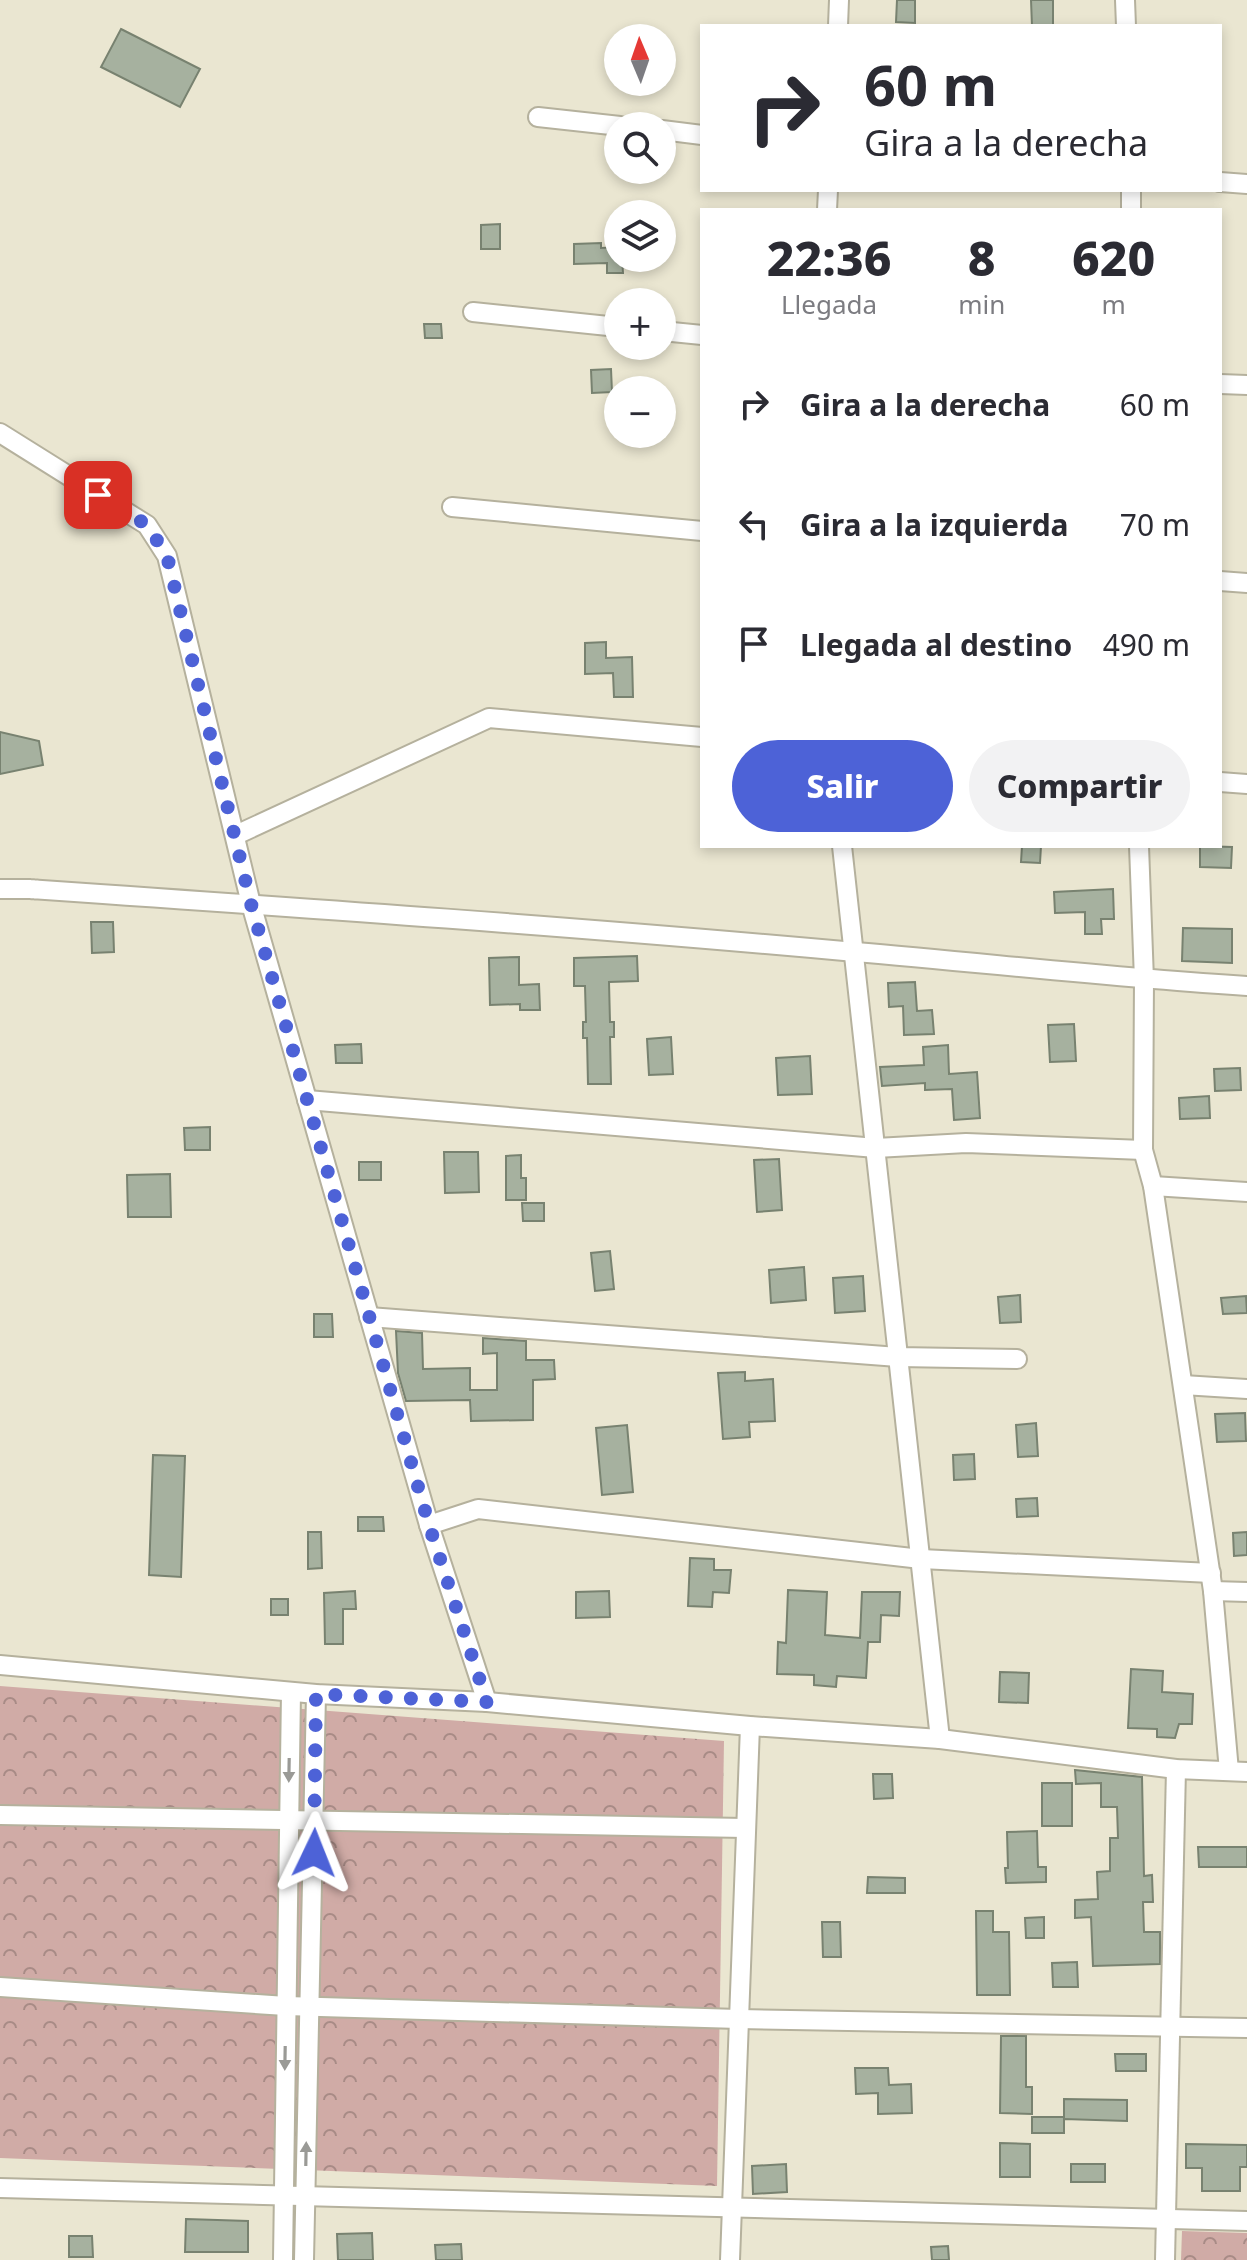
<!DOCTYPE html>
<html lang="es">
<head>
<meta charset="utf-8">
<style>
  :root { --surface:#fff; --page:#f2f2f3; --text:#2b2b33; --muted:#7c7c81; --accent:#4d62d7 }
  body { margin:0; font-family:"Noto Sans",sans-serif; background:var(--page); color:var(--text); height:100vh; display:flex; flex-direction:column; font-size:30px; white-space:nowrap }
  * { box-sizing:border-box; margin:0 }
  p { font-size:26px; color:var(--muted) }
  .icon { flex:none; width:44px; height:44px; fill:none; stroke:currentColor; stroke-width:2; stroke-linecap:round; stroke-linejoin:round }
  .map { position:relative; flex:1; overflow:hidden }
  .side { position:absolute; left:700px; top:208px; width:522px; height:640px; display:flex; flex-direction:column; background:var(--surface); border-radius:0px; box-shadow:0 4px 12px #0003 }
  .side>* { flex:none }
  .banner { position:absolute; left:700px; top:24px; width:522px; height:168px; border-radius:0px; box-shadow:0 4px 12px #0003; background:#fff; color:var(--text); overflow:hidden }
  .needle { width:52px; rotate:358deg }
  .controls { position:absolute; left:604px; top:24px; display:grid; gap:16px }
  .controls a { display:grid; place-items:center; width:72px; height:72px; border-radius:50%; background:var(--surface); box-shadow:0 4px 12px #0003; font-size:40px }
  .pin { position:absolute; display:grid; place-items:center; width:68px; height:68px; color:#fff; margin:-34px; border-radius:16px; box-shadow:0 4px 12px #0006 }
  .me { position:absolute; width:88px; margin:-44px; rotate:2deg; stroke-linejoin:round; filter:drop-shadow(0 0 6px #0008) }
  .turn { display:flex; align-items:center; gap:28px; height:168px; padding:0 32px; font-size:36px }
  .turn .icon { width:104px; height:104px; stroke-width:2.5 }
  .turn b { display:block; font-size:56px; line-height:68px }
  .eta { display:flex; justify-content:space-evenly; align-items:center; height:136px; text-align:center }
  .eta b { font-size:48px; font-weight:800; line-height:56px }
  .cta { display:flex; gap:16px; margin-top:auto; padding:16px 32px }
  .cta a { flex:1; height:92px; border-radius:48px; background:var(--accent); color:#fff; font-size:32px; font-weight:800; line-height:92px; text-align:center }
  .cta a+a { background:var(--page); color:var(--text) }
  ul { padding:0; list-style:none }
  li { display:flex; align-items:center; gap:24px; height:120px; padding:0 32px }
  li div { flex:1 }
  li b { display:block; font-size:30px }
  li em { font-style:normal }
  .map>svg:first-child { display:block }
  .park { fill:url(#park-crowns) }
  .building { fill:#a6b19f; stroke:#788270; stroke-width:2 }
  .lines { fill:none; stroke-linecap:round; stroke-linejoin:round }
  .minor-casing { stroke:#b5b19d; stroke-width:22 }
  .minor { stroke:#fff; stroke-width:18 }
  .oneway { fill:#9a9a96 }
  .route { stroke:#4d62d7; stroke-width:14; stroke-dasharray:0 25.2 }
</style>
</head>
<body>
<div class="map">
<svg width="1247" height="2260" viewBox="0 0 1247 2260">
  <defs>
    <pattern id="park-crowns" width="20" height="18" patternUnits="userSpaceOnUse" patternTransform="scale(2)"><rect width="20" height="18" fill="#d0aba6"/><path d="M2 6a3 3 0 1 1 6 0M12 15a3 3 0 1 1 6 0" fill="none" stroke="#a88b86"/></pattern>
  </defs>
  <rect width="100%" height="100%" fill="#eae6d1"/>
  <g class="park">
    <path d="M0,1686L724,1741L717,2186L0,2158Z"/>
    <path d="M1182,2231L1247,2233V2260H1181Z"/>
  </g>
  <g class="building">
    <path d="M897,0H915V23L896,22Z"/>
    <path d="M1031,0H1053V26H1032Z"/>
    <path d="M121,29L200,69L180,107L101,67Z"/>
    <path d="M500,224V249H481V225Z"/>
    <path d="M601,243V248L618,247V258H622L623,273H607V263L574,264V244Z"/>
    <path d="M424,324H441L442,338H425Z"/>
    <path d="M611,369L612,392L592,393L591,370Z"/>
    <path d="M606,642V658L632,657L633,697H614L613,673L585,674V643Z"/>
    <path d="M0,732L39,741L43,765L0,774Z"/>
    <path d="M1022,846H1041L1040,863L1021,862Z"/>
    <path d="M1200,846L1232,847L1231,868L1200,867Z"/>
    <path d="M1113,889L1114,919H1101L1102,934H1085V912L1055,913L1054,892Z"/>
    <path d="M91,922H113L114,952L92,953Z"/>
    <path d="M1183,928L1232,929V963L1182,961Z"/>
    <path d="M637,956L638,981L609,982L610,1022H614V1037H610L611,1084H588L587,1038H583V1022H586L585,986H574V958Z"/>
    <path d="M519,957V985L539,984L540,1010H520V1004L490,1005L489,958Z"/>
    <path d="M915,982L917,1011L932,1010L934,1034L904,1035L903,1006L889,1007L888,983Z"/>
    <path d="M1074,1024L1076,1061L1050,1062L1048,1025Z"/>
    <path d="M671,1037L673,1074L649,1075L647,1039Z"/>
    <path d="M361,1044L362,1063H336L335,1045Z"/>
    <path d="M948,1045L949,1074L977,1072L980,1118L954,1120L952,1089L925,1090V1083L882,1086L880,1067L924,1065L923,1047Z"/>
    <path d="M810,1056L812,1094L778,1095L776,1058Z"/>
    <path d="M1240,1068L1241,1090L1215,1091L1214,1069Z"/>
    <path d="M1209,1096L1210,1118L1180,1119L1179,1098Z"/>
    <path d="M210,1127V1150H185L184,1128Z"/>
    <path d="M444,1152H478L479,1192L445,1193Z"/>
    <path d="M521,1155V1178H526V1200H506V1156Z"/>
    <path d="M779,1159L782,1210L757,1212L754,1160Z"/>
    <rect x="359" y="1162" width="22" height="18"/>
    <path d="M170,1174L171,1217H128L127,1175Z"/>
    <path d="M522,1203H544V1221H523Z"/>
    <path d="M610,1251L614,1289L595,1291L591,1253Z"/>
    <path d="M804,1267L806,1300L771,1303L769,1270Z"/>
    <path d="M863,1276L865,1311L835,1313L833,1278Z"/>
    <path d="M1020,1295L1021,1322L1000,1323L998,1297Z"/>
    <path d="M1246,1296L1247,1313L1223,1314L1221,1298Z"/>
    <path d="M314,1314H332L333,1337H314Z"/>
    <path d="M396,1331L422,1333L423,1369L470,1368V1390H497V1353L483,1354V1338L526,1341V1360H554L555,1379L533,1380V1420L471,1421L470,1400L406,1401L398,1373Z"/>
    <path d="M745,1372V1381L773,1379L775,1421L749,1422L750,1437L723,1439L718,1373Z"/>
    <path d="M1245,1413L1246,1441L1217,1442L1215,1414Z"/>
    <path d="M1036,1423L1038,1456L1018,1457L1016,1425Z"/>
    <path d="M627,1425L633,1492L602,1495L596,1428Z"/>
    <path d="M974,1454L975,1479L954,1480L953,1455Z"/>
    <path d="M153,1455L185,1456L181,1577L149,1575Z"/>
    <path d="M1037,1498L1038,1516L1017,1517L1016,1499Z"/>
    <path d="M358,1517H383L384,1531H358Z"/>
    <path d="M308,1532H321L322,1568L308,1569Z"/>
    <path d="M1247,1532V1555L1234,1556L1233,1533Z"/>
    <path d="M690,1558L714,1559V1570H731L729,1593L713,1592L712,1607L688,1606Z"/>
    <path d="M788,1590L827,1592L825,1635L860,1638L862,1592H900L899,1616L881,1615L880,1642H868L866,1678L837,1676L836,1687L814,1685V1675L777,1674L778,1642L786,1643Z"/>
    <path d="M355,1591L356,1609H343V1644H325L324,1593Z"/>
    <path d="M609,1591L610,1617L576,1618V1592Z"/>
    <rect x="271" y="1599" width="17" height="16"/>
    <path d="M1131,1669L1163,1671L1162,1692L1193,1694L1192,1724H1179L1175,1738L1157,1737V1729L1128,1728Z"/>
    <path d="M1000,1672L1029,1673L1028,1703L999,1702Z"/>
    <path d="M1075,1770L1142,1777L1144,1876L1152,1875L1153,1902H1143L1144,1932H1160V1964L1093,1966L1091,1917L1075,1918V1900L1098,1899L1097,1872L1110,1871V1838H1118L1117,1807H1101V1783L1076,1784Z"/>
    <path d="M873,1774H892L893,1798L874,1799Z"/>
    <rect x="1042" y="1783" width="30" height="43"/>
    <path d="M1037,1831L1038,1867H1046V1882L1006,1883L1005,1868H1008L1007,1832Z"/>
    <path d="M1198,1847H1247V1867H1199Z"/>
    <path d="M868,1877L905,1878V1893H867Z"/>
    <path d="M976,1911H993V1932H1009L1010,1995H977Z"/>
    <path d="M1044,1917V1938H1026L1025,1918Z"/>
    <path d="M822,1922H840L841,1957H823Z"/>
    <path d="M1077,1962L1078,1987H1053L1052,1963Z"/>
    <path d="M1001,2036H1026V2087H1032V2114L1000,2113Z"/>
    <path d="M1115,2054H1146V2071H1116Z"/>
    <path d="M855,2068H888L889,2085L911,2084L912,2113L878,2114V2093L856,2094Z"/>
    <path d="M1064,2099L1127,2100V2121L1064,2119V2133H1032V2117H1064Z"/>
    <path d="M1000,2143L1030,2144V2177H1000Z"/>
    <path d="M1186,2144L1247,2145V2167H1240V2191H1202V2168H1186Z"/>
    <path d="M786,2164L787,2192L753,2194L752,2166Z"/>
    <rect x="1071" y="2164" width="34" height="18"/>
    <path d="M186,2219L248,2221V2252H185Z"/>
    <path d="M372,2233L373,2260H338L337,2234Z"/>
    <path d="M69,2236H92L93,2257H69Z"/>
    <path d="M461,2244L462,2260H436L435,2245Z"/>
    <path d="M948,2246L949,2260H932L931,2247Z"/>
  </g>
  <g class="lines">
    <g class="minor-casing">
      <g id="minor">
        <path d="M1125,0L1126,26"/>
        <path d="M838,26L839,0"/>
        <path d="M538,117L620,126"/>
        <path d="M662,130L702,135"/>
        <path d="M1220,182L1247,184"/>
        <path d="M1131,190V210"/>
        <path d="M827,210L828,190"/>
        <path d="M473,312L618,327"/>
        <path d="M662,331L702,335"/>
        <path d="M1220,384L1247,385"/>
        <path d="M0,433L147,525L167,556L251,904L429,1525L487,1702"/>
        <path d="M452,507L702,531"/>
        <path d="M1220,581L1247,583"/>
        <path d="M1220,782L1247,784"/>
        <path d="M236,835L489,718L702,737"/>
        <path d="M842,846L940,1739"/>
        <path d="M1139,846L1144,980L1143,1150L1153,1186L1213,1591L1229,1771"/>
        <path d="M0,889H29C304,908 580,927 855,952C986,963 1116,978 1247,986"/>
        <path d="M307,1100L876,1148L966,1143L1143,1150"/>
        <path d="M1153,1186L1247,1192"/>
        <path d="M369,1317L898,1357L1017,1359"/>
        <path d="M1183,1385L1247,1389"/>
        <path d="M429,1525L478,1509L921,1559L1211,1573"/>
        <path d="M1213,1591L1247,1592"/>
        <path d="M0,1665L316,1694L487,1702L750,1726L940,1739L1176,1769L1247,1772"/>
        <path d="M0,1815L745,1828"/>
        <path d="M0,1987L286,2006L739,2019L1247,2028"/>
        <path d="M0,2188L1247,2221"/>
        <path d="M283,2260L291,1692"/>
        <path d="M304,2260L316,1694"/>
        <path d="M730,2260L750,1726"/>
        <path d="M1165,2260L1176,1769"/>
      </g>
    </g>
    <use href="#minor" class="minor"/>
  </g>
  <defs><path id="oneway-solid" d="M-6-.8H1V-3.2L6.5 0L1 3.2V.8H-6Z" transform="scale(2)"/></defs>
  <g class="oneway">
    <use href="#oneway-solid" transform="translate(289 1770) rotate(91)"/>
    <use href="#oneway-solid" transform="translate(285 2058) rotate(91)"/>
    <use href="#oneway-solid" transform="translate(306 2154) rotate(-89)"/>
  </g>
  <g class="lines">
    <path class="route" d="M98,495L147,525L167,556L251,904L429,1525L487,1702L316,1694L314,1853"/>
  </g>
</svg>
<div class="controls">
<a><svg class="needle" viewBox="-14 -14 28 28"><path d="M0-13l5 13h-10z" fill="#e53935"/><path d="M0 13l5-13h-10z" fill="#7c7c81"/></svg></a>
<a><svg class="icon" aria-label="search" viewBox="0 0 24 24"><circle cx="10" cy="10" r="6"/><path d="M15 15l6 6"/></svg></a>
<a><svg class="icon" aria-label="layers" viewBox="0 0 24 24"><path d="M12 4l9 5-9 5-9-5zM3 14l9 5 9-5"/></svg></a>
<a>+</a>
<a>−</a>
</div>
<div class="pin" style="left:98px;top:495px;background:#d93025"><svg class="icon" aria-label="arrive" viewBox="0 0 24 24"><path d="M6 21V4h12l-3 4 3 4H6"/></svg></div>
<svg class="me" style="left:314px;top:1853px" viewBox="-20 -20 40 40"><path d="M0-17L14 15 0 8-14 15z" fill="#4d62d7" stroke="#fff" stroke-width="4"/></svg>
<div class="banner">
<div class="turn"><svg class="icon" aria-label="right" viewBox="0 0 24 24"><path d="M7 20v-9h11M14 6l5 5-5 5"/></svg><div><b>60 m</b>Gira a la derecha</div></div>
</div>
<section class="side">
<div class="eta">
<div><b>22:36</b><p>Llegada</p></div>
<div><b>8</b><p>min</p></div>
<div><b>620</b><p>m</p></div>
</div>
<ul>
<li><svg class="icon" aria-label="right" viewBox="0 0 24 24"><path d="M7 20v-9h11M14 6l5 5-5 5"/></svg><div><b>Gira a la derecha</b></div><em>60 m</em></li>
<li><svg class="icon" aria-label="left" viewBox="0 0 24 24"><path d="M17 20v-9H6M10 6l-5 5 5 5"/></svg><div><b>Gira a la izquierda</b></div><em>70 m</em></li>
<li><svg class="icon" aria-label="arrive" viewBox="0 0 24 24"><path d="M6 21V4h12l-3 4 3 4H6"/></svg><div><b>Llegada al destino</b></div><em>490 m</em></li>
</ul>
<div class="cta"><a>Salir</a><a>Compartir</a></div>
</section>
</div>
</body>
</html>
